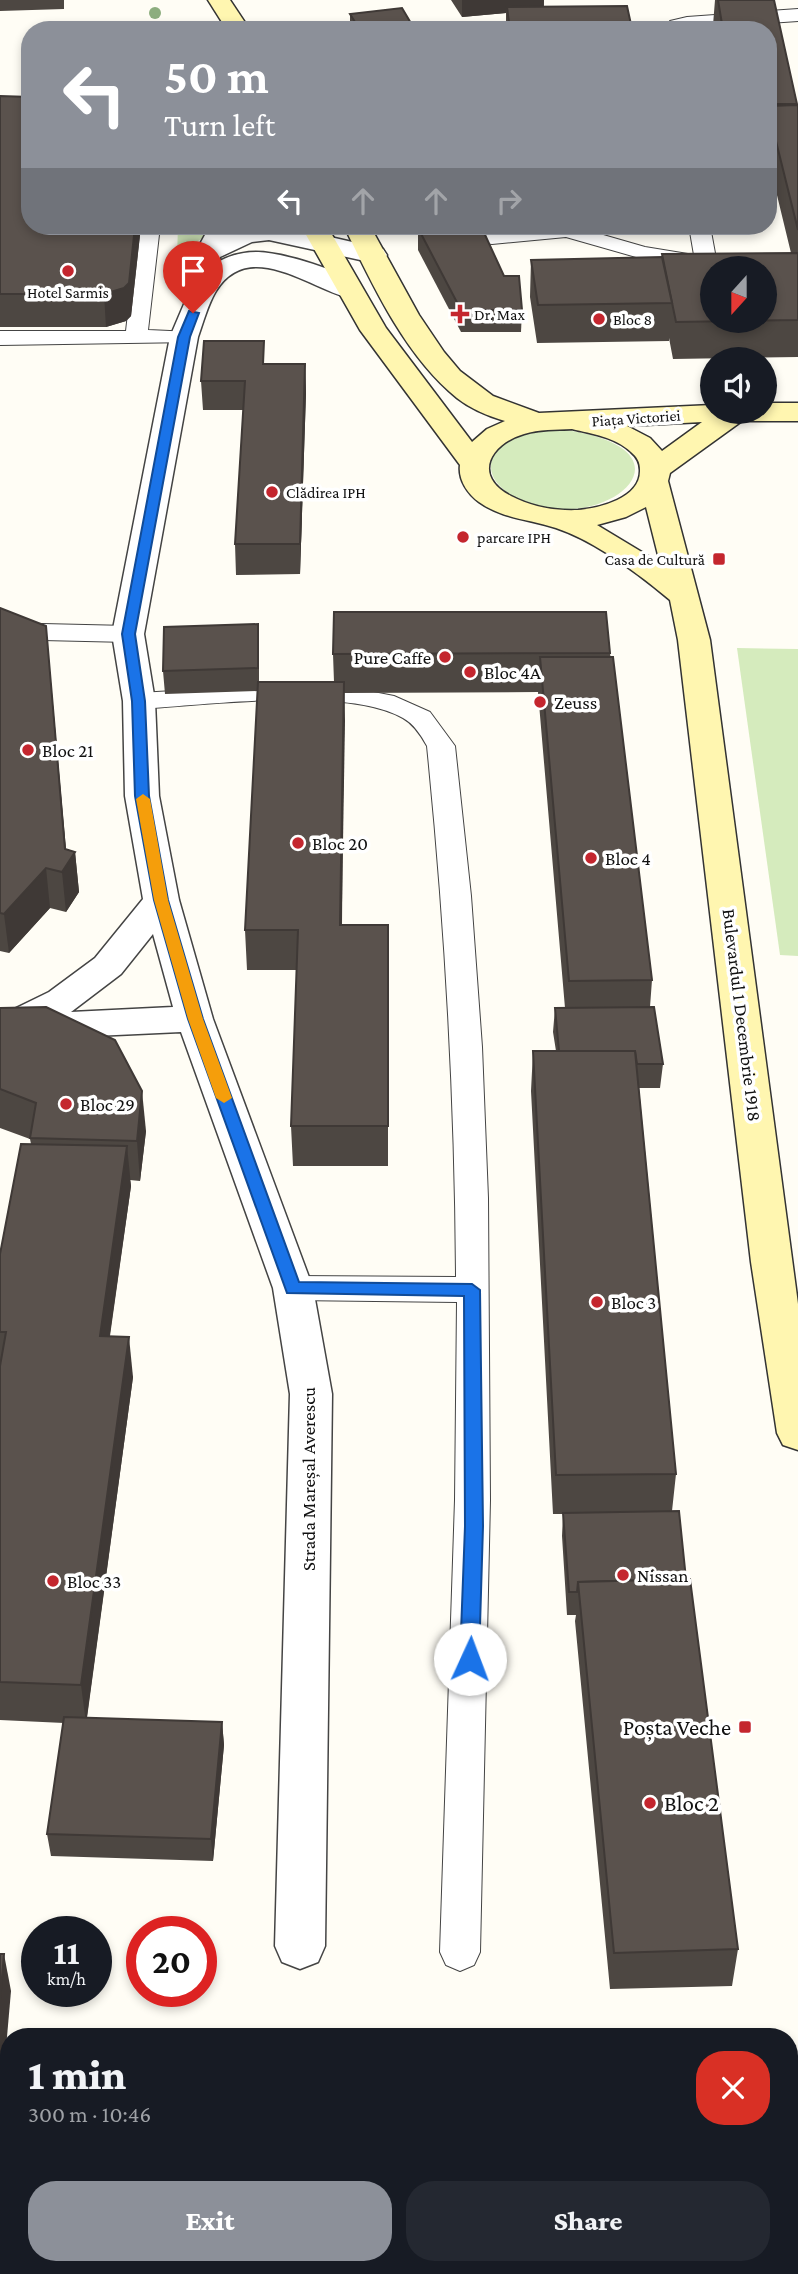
<!DOCTYPE html>
<html lang="en">
<head>
<meta charset="utf-8">
<style>
  :root { --surface:#171b24; --page:#242831; --text:#f1f3f6; --muted:#9ea1a6; --accent:#8c9099 }
  body { margin:0; font-family:"Crimson Pro",serif; background:var(--page); color:var(--text); height:100vh; display:flex; flex-direction:column; font-size:26px; white-space:nowrap }
  * { box-sizing:border-box; margin:0 }
  p { font-size:23px; color:var(--muted) }
  .icon { flex:none; width:38px; height:38px; fill:none; stroke:currentColor; stroke-width:2; stroke-linecap:round; stroke-linejoin:round }
  .map { position:relative; flex:1; overflow:hidden }
  .details { position:absolute; left:0px; top:2028px; width:798px; height:247px; display:flex; flex-direction:column; background:var(--surface); border-radius:28px 28px 0 0; box-shadow:0 4px 10px #0003 }
  .details>* { flex:none }
  .guide { position:absolute; left:21px; top:21px; width:756px; height:214px; border-radius:28px; box-shadow:0 4px 10px #0003; background:#8c9099; color:#fff; overflow:hidden }
  .needle { width:46px; rotate:201deg }
  .fabs { position:absolute; left:700px; top:256px; display:grid; gap:14px }
  .fabs a { display:grid; place-items:center; width:77px; height:77px; border-radius:50%; background:var(--surface); box-shadow:0 4px 10px #0003; font-size:35px }
  .speed { position:absolute; left:21px; top:1916px; display:flex; gap:14px; font-size:35px; font-weight:700; text-align:center }
  .speed>* { display:grid; place-content:center; width:91px; height:91px; border-radius:50%; background:var(--surface); box-shadow:0 4px 10px #0003; line-height:1 }
  .speed small { font-size:18px; font-weight:400 }
  .speed .limit { border:10px solid #d22; background:#fff; color:#111 }
  .pin { position:absolute; display:grid; place-items:center; width:60px; height:60px; color:#fff; margin:-72px -30px; border-radius:50% 50% 50% 0; rotate:-45deg; box-shadow:0 0 7px #0007 }
  .pin .icon { rotate:45deg }
  .me { position:absolute; width:77px; margin:-38px; rotate:2deg; stroke-linejoin:round; filter:drop-shadow(0 0 5px #0008) }
  .turn { display:flex; align-items:center; gap:24px; height:147px; padding:0 28px; font-size:32px }
  .turn .icon { width:91px; height:91px; stroke-width:2.5 }
  .turn b { display:block; font-size:49px; line-height:60px }
  .lanes { display:flex; align-items:center; height:66px; padding:0 28px; background:#0003; justify-content:center; gap:35px; direction:ltr }
  .lanes .off { opacity:.35 }
  .round { display:grid; place-items:center; flex:none; width:74px; height:74px; border-radius:28px; background:var(--page) }
  .overview { display:flex; align-items:center; justify-content:space-between; height:119px; padding:0 28px }
  h1 { font-size:42px; font-weight:800; line-height:52px }
  .cta { display:flex; gap:14px; margin-top:auto; padding:14px 28px }
  .cta a { flex:1; height:80px; border-radius:28px; background:var(--accent); color:#fff; font-size:28px; font-weight:800; line-height:80px; text-align:center }
  .cta a+a { background:var(--page); color:var(--text) }
  .map>svg:first-child { display:block }
  .green { fill:#d5ebbd }
  .lines { fill:none; stroke-linecap:round; stroke-linejoin:round }
  .lane-casing { stroke:#444; stroke-width:2 }
  .street-casing { stroke:#444; stroke-width:3 }
  .secondary-casing { stroke:#333; stroke-width:3 }
  .lane { fill:#fff; fill-rule:evenodd }
  .street { fill:#fff; fill-rule:evenodd }
  .secondary { fill:#fff6b0; fill-rule:evenodd }
  .tree { fill:#8dad7f }
  .wall { fill:#4d4742 }
  .shaded-wall { fill:#3f3936 }
  .building { fill:#5a524d; stroke:#3f3936; stroke-width:2; fill-rule:evenodd }
  .route { fill:#1a73e8; stroke:#114b97; stroke-width:2 }
  .slow { fill:#f59e0b }
  .poi-dot { fill:#c4262e; stroke:#fff; stroke-width:2.5 }
  .labels { text-anchor:middle; dominant-baseline:central; stroke-width:7; stroke-linejoin:round; paint-order:stroke }
  .far-poi-label { font-size:16px; fill:#111; stroke:#fff; text-anchor:start }
  .far-street-label { font-size:16px; fill:#111; stroke:#fff }
  .poi-label { font-size:19px; fill:#111; stroke:#fff; text-anchor:start }
  .street-label { font-size:19px; fill:#111; stroke:#fff }
  .near-poi-label { font-size:23px; fill:#111; stroke:#fff; text-anchor:end }
</style>
</head>
<body>
<div class="map">
<svg width="798" height="2274" viewBox="0 0 798 2274">
  <rect width="100%" height="100%" fill="#fffdf5"/>
  <g class="green">
    <path d="M178,226H218L177,257Z"/>
    <path d="M566,430C706,451 603,538 520,500C484,483 479,453 519,437C534,431 550,431 566,430Z"/>
    <path d="M737,648L798,649V956L780,955Z"/>
  </g>
  <g class="lines">
    <g class="lane-casing">
      <g id="lane">
        <path d="M798,9V21L665,30L670,21L687,17Z"/>
        <path d="M138,226H160L148,330L192,332L195,337L192,342L0,345V331H126Z"/>
        <path d="M555,226H572L645,247L694,255L689,226H710L717,264L706,271L643,259L566,237L492,244L484,243L481,238L484,233L492,232Z"/>
        <path d="M0,623L128,626L137,629L141,634L137,639L128,642L0,639Z"/>
        <path d="M278,685L353,688L394,696L430,712L455,746L471,896L482,1047L488,1198L490,1500L480,1952L474,1965L460,1971L446,1965L440,1952L455,1500L457,1302L293,1300L281,1297L276,1288L281,1279L293,1276L456,1277C455,1100 445,923 427,746C421,735 414,724 403,718C346,686 205,705 139,709L130,707L126,701L130,695L139,693Z"/>
      </g>
    </g>
    <g class="street-casing">
      <path id="street" d="M215,226H282L383,249L387,255L383,261L374,263L269,240L252,242L220,257V261C231,255 244,252 256,252C280,252 349,271 362,290L359,296L349,298C309,288 249,238 216,291C208,304 203,323 198,337L144,634L155,701L159,796L179,900L213,1019L313,1288L332,1394L325,1946L318,1962L300,1969L282,1962L275,1946L290,1394L273,1288L181,1032L30,1039C19,1035 11,1040 0,1037V1016L49,992L95,958L143,899L125,796L123,701L112,634L170,337L190,290L194,255L205,235ZM153,934L173,1007L71,1012L121,974Z"/>
    </g>
    <g class="secondary-casing">
      <g id="secondary">
        <path d="M208,0H230L250,30H227Z"/>
        <path d="M301,226H327L386,328L472,442L487,429L505,421C488,416 471,409 457,398C405,356 372,284 344,226H370L419,315L444,352L460,371L493,396L539,413L712,405V411H765V403H798V421H742L670,473L668,481L710,640L798,1304V1450L783,1445L777,1433L751,1262L678,640L670,600C639,574 595,541 556,528C529,519 503,519 479,502C468,494 458,480 460,465L360,330ZM702,422L662,451L650,438L627,426ZM572,429C592,434 615,437 631,452C637,457 640,462 640,470C641,498 600,508 578,510C555,511 532,507 511,496C472,476 490,444 524,434C539,429 556,430 572,429ZM646,507L660,563L597,525L626,517Z"/>
      </g>
    </g>
    <use href="#lane" class="lane"/>
    <use href="#street" class="street"/>
    <use href="#secondary" class="secondary"/>
  </g>
  <circle class="tree" cx="155" cy="13" r="6"/>
  <g class="wall">
    <path d="M0,0H64V9L0,11Z"/>
    <path d="M451,0H544V6H627L632,30H506V13L462,17Z"/>
    <path d="M715,0H774L797,105H798V357L673,359L669,338V341L537,343L530,297L531,260L662,257V254L791,253L768,158V30H714L713,25Z"/>
    <path d="M350,14L415,30H350Z"/>
    <path d="M0,96L30,226H141L131,316L126,321L106,327H0Z"/>
    <path d="M418,228L504,276L522,310L521,332H461L418,250Z"/>
    <path d="M265,364H305L306,393L300,574L236,575L235,544L243,410H203L201,381Z"/>
    <path d="M0,608L46,626L66,849L75,852L79,892L66,912L50,908L9,953L0,951Z"/>
    <path d="M259,648V682H334L333,654L610,653L652,980L650,1007L663,1064L660,1088H639L676,1474L672,1511L686,1579L738,1949L732,1986L610,1989L575,1621L576,1615H567L562,1536L563,1514H553L531,1091L533,1051H556L553,1032L555,1008H565L538,692L344,693L342,925H388V1166H293L291,1126L297,970H247L245,930L258,691L165,694L163,671Z"/>
    <path d="M0,1008L146,1131L140,1181L130,1180L131,1186L110,1336L133,1377L87,1718L222,1722L224,1745L213,1861L51,1856L47,1834L64,1723L0,1720V1254L31,1144L30,1139L0,1128Z"/>
  </g>
  <g class="shaded-wall">
    <path d="M462,0H544L543,9L507,7L506,13L462,17Z"/>
    <path d="M135,226H141L131,316L126,321L106,327L104,294Z"/>
    <path d="M305,364L306,393L300,574V544Z"/>
    <path d="M46,626L67,864L75,852L79,892L66,912L62,872Z"/>
    <path d="M344,682L345,721L341,965L340,925Z"/>
    <path d="M46,868L50,908L9,953L4,914Z"/>
    <path d="M142,1091L146,1131L140,1181L137,1141Z"/>
    <path d="M127,1146L131,1186L104,1375L100,1336Z"/>
    <path d="M129,1337L133,1377L86,1723L81,1685Z"/>
    <path d="M222,1722L224,1745L213,1861L211,1839Z"/>
    <path d="M4,1954L11,1991L0,2117V2000Z"/>
  </g>
  <g class="building">
    <path d="M718,0H774L797,104H768V30H723Z"/>
    <path d="M627,6L632,29L510,30L507,7Z"/>
    <path d="M402,8L415,30H360L350,14Z"/>
    <path d="M0,96L30,97V226H135L129,283L124,288L104,294H0Z"/>
    <path d="M798,105V230L768,109V106Z"/>
    <path d="M438,226H481L504,276H519L522,310H461L418,228Z"/>
    <path d="M798,253V320L676,322L662,254ZM712,268H765V320H712Z"/>
    <path d="M662,257L672,303L538,305L531,260Z"/>
    <path d="M204,341H264L263,364H305L300,544H235L245,381H201Z"/>
    <path d="M0,608L46,626L65,849L75,852L62,872L46,868L4,914L0,913Z"/>
    <path d="M334,612H606L610,653L333,654Z"/>
    <path d="M258,624V668L163,671L164,627Z"/>
    <path d="M540,657H613L652,980L569,981Z"/>
    <path d="M258,682H344L340,925H388V1126H291L298,930H245Z"/>
    <path d="M46,1007L115,1040L142,1091L137,1141L30,1138L36,1103L0,1089V1008Z"/>
    <path d="M654,1007L663,1064H637L635,1051H559L555,1008Z"/>
    <path d="M533,1051H635L676,1474L556,1475Z"/>
    <path d="M21,1144L127,1146L100,1336L129,1337L81,1685L0,1682V1366L6,1332H0V1254Z"/>
    <path d="M679,1511L686,1579L578,1582L577,1592H569L563,1513Z"/>
    <path d="M690,1579L738,1949L614,1953L578,1582Z"/>
    <path d="M64,1717L222,1722L211,1839L47,1834Z"/>
    <path d="M0,1954H4L0,2000Z"/>
  </g>
  <path class="route" d="M189,311L199,313L190,337L135,634L145,701L149,796L168,900L203,1019L299,1282L472,1284L480,1290L483,1526L479,1659L476,1665L470,1667L463,1665L460,1659L465,1526L464,1296L287,1293L188,1019L154,900L135,796L132,701L122,634L178,337Z"/>
  <path class="slow" d="M143,794L150,799L168,900L203,1019L232,1098L224,1103L216,1098L188,1019L154,900L136,799Z"/>
  <g class="poi-dot">
    <circle cx="68" cy="271" r="7"/>
    <path d="M456.5 303.5h7v7h7v7h-7v7h-7v-7h-7v-7h7z"/>
    <circle cx="599" cy="319" r="7"/>
    <circle cx="272" cy="492" r="7"/>
    <circle cx="463" cy="537" r="7"/>
    <rect x="712" y="552" width="14" height="14" rx="3.5"/>
    <circle cx="445" cy="657" r="7"/>
    <circle cx="470" cy="672" r="7"/>
    <circle cx="540" cy="702" r="7"/>
    <circle cx="28" cy="750" r="7"/>
    <circle cx="298" cy="843" r="7"/>
    <circle cx="591" cy="858" r="7"/>
    <circle cx="66" cy="1104" r="7"/>
    <circle cx="597" cy="1302" r="7"/>
    <circle cx="623" cy="1575" r="7"/>
    <circle cx="53" cy="1581" r="7"/>
    <rect x="738" y="1720" width="14" height="14" rx="3.5"/>
    <circle cx="650" cy="1803" r="7"/>
  </g>
  <g class="labels">
    <g class="far-poi-label">
      <text x="68" y="292" text-anchor="middle">Hotel Sarmis</text>
      <text x="474" y="314">Dr. Max</text>
      <text x="613" y="319">Bloc 8</text>
      <text x="286" y="492">Clădirea IPH</text>
      <text x="477" y="537">parcare IPH</text>
      <text x="705" y="559" text-anchor="end">Casa de Cultură</text>
    </g>
    <g class="far-street-label">
      <text transform="translate(636 418) rotate(-4)">Piața Victoriei</text>
    </g>
    <g class="poi-label">
      <text x="431" y="657" text-anchor="end">Pure Caffe</text>
      <text x="484" y="672">Bloc 4A</text>
      <text x="554" y="702">Zeuss</text>
      <text x="42" y="750">Bloc 21</text>
      <text x="312" y="843">Bloc 20</text>
      <text x="605" y="858">Bloc 4</text>
      <text x="80" y="1104">Bloc 29</text>
      <text x="611" y="1302">Bloc 3</text>
      <text x="637" y="1575">Nissan</text>
      <text x="67" y="1581">Bloc 33</text>
    </g>
    <g class="street-label">
      <text transform="translate(742 1015) rotate(83)">Bulevardul 1 Decembrie 1918</text>
      <text transform="translate(308 1479) rotate(-90)">Strada Mareșal Averescu</text>
    </g>
    <g class="near-poi-label">
      <text x="731" y="1727">Poșta Veche</text>
      <text x="664" y="1803" text-anchor="start">Bloc 2</text>
    </g>
  </g>
</svg>
<div class="fabs">
<a><svg class="needle" viewBox="-14 -14 28 28"><path d="M0-13l5 13h-10z" fill="#e53935"/><path d="M0 13l5-13h-10z" fill="#9ea1a6"/></svg></a>
<a><svg class="icon" aria-label="sound" viewBox="0 0 24 24"><path d="M4 9h4l5-4v14l-5-4H4zM17 9q2 3 0 6"/></svg></a>
</div>
<div class="speed"><div>11<small>km/h</small></div><div class="limit">20</div></div>
<div class="pin" style="left:193px;top:313px;background:#d93025"><svg class="icon" aria-label="arrive" viewBox="0 0 24 24"><path d="M6 21V4h12l-3 4 3 4H6"/></svg></div>
<svg class="me" style="left:470px;top:1659px" viewBox="-20 -20 40 40"><circle r="19" fill="#fff"/><path d="M0-13L10 11 0 6-10 11z" fill="#1a73e8"/></svg>
<div class="guide">
<div class="turn"><svg class="icon" aria-label="left" viewBox="0 0 24 24"><path d="M17 20v-9H6M10 6l-5 5 5 5"/></svg><div><b>50 m</b>Turn left</div></div>
<div class="lanes"><svg class="icon" aria-label="left" viewBox="0 0 24 24"><path d="M17 20v-9H6M10 6l-5 5 5 5"/></svg><svg class="icon off" aria-label="ahead" viewBox="0 0 24 24"><path d="M12 20V5M6 11l6-6 6 6"/></svg><svg class="icon off" aria-label="ahead" viewBox="0 0 24 24"><path d="M12 20V5M6 11l6-6 6 6"/></svg><svg class="icon off" aria-label="right" viewBox="0 0 24 24"><path d="M7 20v-9h11M14 6l5 5-5 5"/></svg></div>
</div>
<section class="details">
<div class="overview"><div><h1>1 min</h1><p>300 m · 10:46</p></div><a class="round" style="background:#d93025;color:#fff"><svg class="icon" aria-label="close" viewBox="0 0 24 24"><path d="M6 6l12 12M18 6L6 18"/></svg></a></div>
<div class="cta"><a>Exit</a><a>Share</a></div>
</section>
</div>
</body>
</html>
